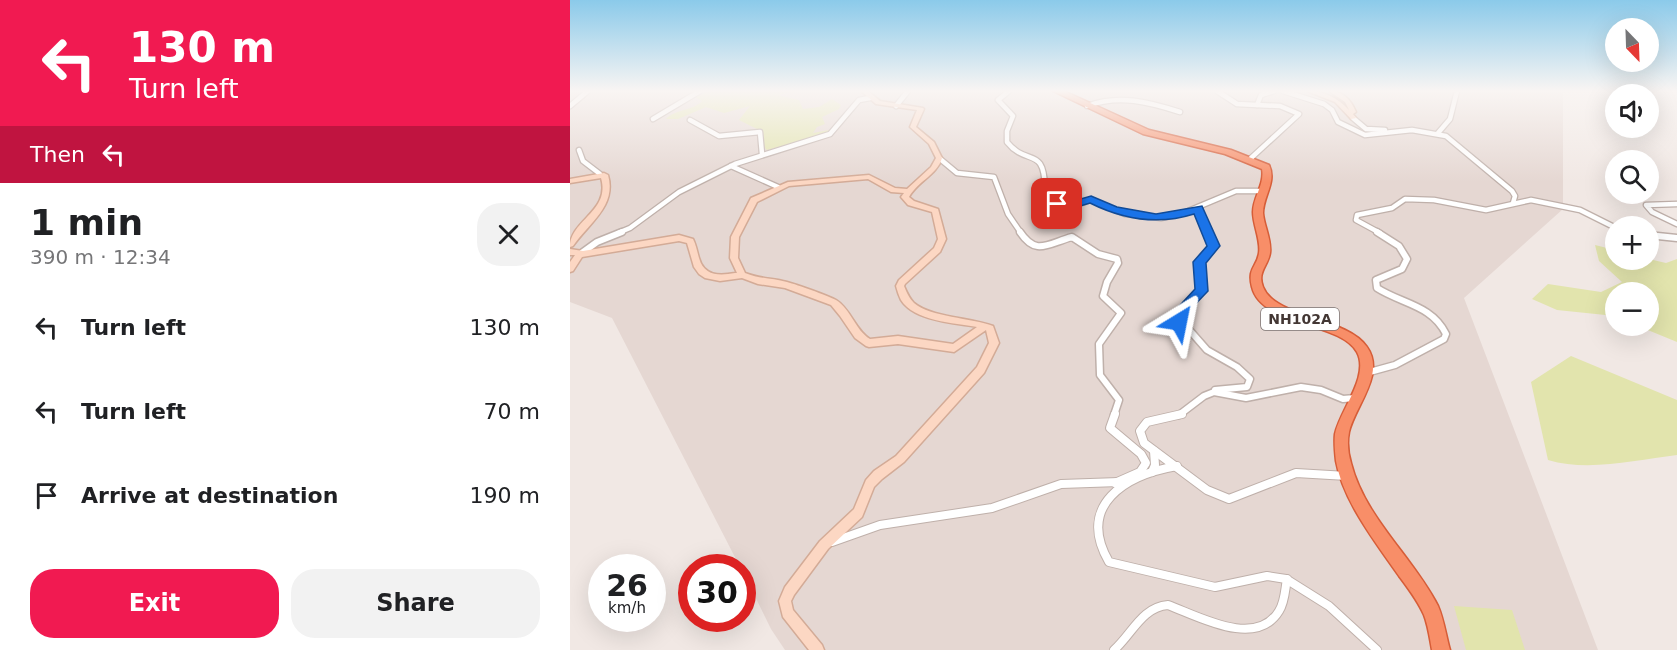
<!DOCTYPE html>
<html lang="en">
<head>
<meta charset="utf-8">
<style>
  :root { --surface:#fff; --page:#f2f2f2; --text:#202124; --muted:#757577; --accent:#f11a51 }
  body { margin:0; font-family:"DejaVu Sans",sans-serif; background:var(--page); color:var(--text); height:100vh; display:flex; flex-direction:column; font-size:22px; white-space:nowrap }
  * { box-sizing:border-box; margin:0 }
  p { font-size:20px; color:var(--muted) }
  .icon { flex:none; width:33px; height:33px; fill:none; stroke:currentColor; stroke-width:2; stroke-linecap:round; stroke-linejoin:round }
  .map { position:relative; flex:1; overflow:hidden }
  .sheet { display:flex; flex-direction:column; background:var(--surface); width:570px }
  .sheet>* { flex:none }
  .banner { background:#f11a51; color:#fff; overflow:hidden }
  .needle { width:39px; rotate:157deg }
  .fabs { position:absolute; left:1035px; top:18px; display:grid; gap:12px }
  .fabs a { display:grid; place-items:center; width:54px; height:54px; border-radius:50%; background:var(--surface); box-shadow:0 6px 24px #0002; font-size:30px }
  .speed { position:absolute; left:18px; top:554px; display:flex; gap:12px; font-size:30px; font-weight:700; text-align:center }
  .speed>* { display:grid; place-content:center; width:78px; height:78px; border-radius:50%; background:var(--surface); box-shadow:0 6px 24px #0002; line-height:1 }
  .speed small { font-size:15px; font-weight:400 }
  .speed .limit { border:9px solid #d22; background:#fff; color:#111 }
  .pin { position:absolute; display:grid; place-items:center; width:51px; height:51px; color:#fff; margin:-26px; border-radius:12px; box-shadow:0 3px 9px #0006 }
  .me { position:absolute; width:66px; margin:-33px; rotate:35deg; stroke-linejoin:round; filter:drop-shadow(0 0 4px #0008) }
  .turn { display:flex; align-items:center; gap:21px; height:126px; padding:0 30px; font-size:27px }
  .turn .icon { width:78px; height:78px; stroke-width:2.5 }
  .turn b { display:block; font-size:42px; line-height:51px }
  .then { display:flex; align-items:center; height:57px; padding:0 30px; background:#0003; gap:12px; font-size:22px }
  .round { display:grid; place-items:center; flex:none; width:63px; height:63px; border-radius:24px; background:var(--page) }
  .head { display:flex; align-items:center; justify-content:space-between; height:102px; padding:0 30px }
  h1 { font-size:36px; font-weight:600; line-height:45px }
  .button { display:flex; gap:12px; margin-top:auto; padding:12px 30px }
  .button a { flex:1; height:69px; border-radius:24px; background:var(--accent); color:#fff; font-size:24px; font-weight:600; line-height:69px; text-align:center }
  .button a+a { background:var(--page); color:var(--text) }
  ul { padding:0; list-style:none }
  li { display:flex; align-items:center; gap:18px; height:84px; padding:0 30px }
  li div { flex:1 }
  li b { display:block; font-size:22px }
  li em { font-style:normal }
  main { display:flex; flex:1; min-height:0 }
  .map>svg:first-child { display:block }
  .residential { fill:#e5d7d2 }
  .green { fill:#e2e4ad }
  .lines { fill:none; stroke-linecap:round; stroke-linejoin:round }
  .street-far2-casing { stroke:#bfb0aa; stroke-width:7 }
  .street-far1-casing { stroke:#bfb0aa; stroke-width:9 }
  .street-casing { stroke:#bfb0aa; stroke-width:10 }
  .secondary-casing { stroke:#d3ab97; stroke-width:3 }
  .highway-casing { stroke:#d65d38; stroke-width:3 }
  .street-far2 { stroke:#fff; stroke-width:4.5 }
  .street-far1 { stroke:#fff; stroke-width:6 }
  .street { stroke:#fff; stroke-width:8 }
  .secondary { fill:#fcd7c3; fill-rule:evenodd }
  .highway { fill:#f88e68; fill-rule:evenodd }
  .route { fill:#1a73e8; stroke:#114b97; stroke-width:1.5 }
  .labels { text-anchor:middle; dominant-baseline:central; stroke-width:6; stroke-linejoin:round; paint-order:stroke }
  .shield { fill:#fff; stroke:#7b7371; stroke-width:1.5 }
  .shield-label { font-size:14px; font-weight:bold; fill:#433734 }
</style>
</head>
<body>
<main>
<section class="sheet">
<div class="banner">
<div class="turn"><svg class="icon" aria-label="left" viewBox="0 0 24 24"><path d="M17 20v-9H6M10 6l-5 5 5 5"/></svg><div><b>130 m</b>Turn left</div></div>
<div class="then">Then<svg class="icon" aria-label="left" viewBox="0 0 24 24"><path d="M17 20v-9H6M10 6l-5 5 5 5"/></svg></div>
</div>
<div class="head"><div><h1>1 min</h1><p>390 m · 12:34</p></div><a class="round"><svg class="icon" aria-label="close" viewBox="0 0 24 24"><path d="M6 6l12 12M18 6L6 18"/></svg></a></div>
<ul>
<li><svg class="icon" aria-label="left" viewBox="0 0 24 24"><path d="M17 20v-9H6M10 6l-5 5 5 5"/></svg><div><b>Turn left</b></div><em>130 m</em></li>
<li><svg class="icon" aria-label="left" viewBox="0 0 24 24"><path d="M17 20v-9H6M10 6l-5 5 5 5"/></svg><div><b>Turn left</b></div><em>70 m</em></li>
<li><svg class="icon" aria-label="arrive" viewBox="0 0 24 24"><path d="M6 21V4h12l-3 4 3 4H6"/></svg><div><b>Arrive at destination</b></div><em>190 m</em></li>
</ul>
<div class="button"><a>Exit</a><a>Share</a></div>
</section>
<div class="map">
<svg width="1107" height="650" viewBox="0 0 1107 650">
  <rect width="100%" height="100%" fill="#f1e8e4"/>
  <path class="residential" d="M0,91H993V209L894,298L1028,650H215L201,629L173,572L172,567H170L42,318L0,302Z"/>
  <g class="green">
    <path d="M139,91H229L207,95L229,100L233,109L249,107L262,99L271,105L269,109L252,117L255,124L247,127L243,133L259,130L258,133L197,150L194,147L191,131L169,120L180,106L154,113L136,107L108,119H96C105,109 123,111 132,101L125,97Z"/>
    <path d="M1025,245L1045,250L1046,260L1079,259L1096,263L1107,259V342L1068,326H1078V292H1046L1045,316L987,310L962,299L978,284L1031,292L1052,282L1029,261Z"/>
    <path d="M1001,356L1107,400V455C1066,460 1018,472 978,460L961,382Z"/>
    <path d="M884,606L942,610L955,650H896Z"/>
  </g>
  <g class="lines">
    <g class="street-far2-casing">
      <g id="street-far2">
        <path d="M439,91L428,100L443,116L437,131V142C457,167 474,145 475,188L491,206H503L521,200L555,214L591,218L611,214L666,191H694"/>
        <path d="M647,91L667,104L710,106L729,114L680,159"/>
        <path d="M713,91L754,104L762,110L768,122L795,135L842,130L876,136L942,191L945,196L943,203"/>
        <path d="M687,105L691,95L704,91"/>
        <path d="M0,106L18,91"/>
        <path d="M326,106L338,91"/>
        <path d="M517,106C549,94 579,102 610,112"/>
        <path d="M783,118L796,129L815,130"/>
        <path d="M83,119L130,91"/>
        <path d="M120,120L149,136L190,132L192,154"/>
        <path d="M868,133L880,119L887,91"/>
        <path d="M9,150L13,161L30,174"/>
        <path d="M369,158L387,173L424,177L438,214L451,233"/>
        <path d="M161,166L208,187"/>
        <path d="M1107,204L1076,205L1082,212L1107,224"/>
        <path d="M628,208L638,233"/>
        <path d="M48,233L60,228L109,192L165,164L260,134L289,100L300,98"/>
        <path d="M810,233L786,220L787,215L822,208L835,199L864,200L916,210L961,200L1010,210L1046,228"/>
      </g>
    </g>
    <g class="street-far1-casing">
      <g id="street-far1">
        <path d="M450,232C466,256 477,244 502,237L528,254L547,259L548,263L537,282L533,296L551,313L529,344L530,375L549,400L544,415"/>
        <path d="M638,232L644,247L630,262L632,291L610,311L608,317L637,350L667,367L680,379L677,387L645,390"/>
        <path d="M1078,235L1107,238"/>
        <path d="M9,255L27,242L52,232"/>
        <path d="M796,373L825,365L874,339L876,334C862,305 832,304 807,288L806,280L832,269L837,259L829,246L807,232"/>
        <path d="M609,415L634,396L644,392L676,398L731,387L751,390L773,399L785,398"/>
      </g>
    </g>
    <g class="street-casing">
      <g id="street">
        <path d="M545,414L540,428L571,454L576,463L570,472L545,483"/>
        <path d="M612,414L577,422L570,431L574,443L637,490L659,499L726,473L777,476"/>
        <path d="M607,466C555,475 506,505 539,562L645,587L697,576L716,579L759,606L807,650"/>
        <path d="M582,472L585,465L584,451"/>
        <path d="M262,542L310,525L422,508L491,484L549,482"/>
        <path d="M544,650C562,634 572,607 598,605C628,616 686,649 709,611C715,602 715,589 717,579"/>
      </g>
    </g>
    <g class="secondary-casing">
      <g id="secondary">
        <path d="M291,91H298L310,101L353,108L354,109L346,127L364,142L372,158C367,175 348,181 339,197L344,201L368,209L376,239L370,252L335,284L334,286C337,293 339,298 344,303C360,317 402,318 423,326L429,343L414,373L334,462L312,479L304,487L292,517L258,549L224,595L221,601L223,610L252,645L254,650H239L213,617L209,601L215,587L250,541L284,509L296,480L304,471L326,456L407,367L419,343L416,330L384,352L328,344L299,347L296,346L285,338L270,316L261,305L215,288L188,284L172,278L150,281L135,278L129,274L124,267L117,243L109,241L12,257L3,271L0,272V262L5,255H0V249L13,251L109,235L123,239C126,245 127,251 129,258C134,276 149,276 165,273H167L160,258L161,237L181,198L218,182L299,175L325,188L337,189L361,167L366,158L359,144L340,127L347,110L306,104ZM298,179L321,192L334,193L331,197L338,205L362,212L368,239L364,248L329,280L326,286C327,290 329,296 331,300C344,321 384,323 407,327L383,344L328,336L300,339C285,330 281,309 266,300C256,295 228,285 217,282C202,278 190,279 175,273L168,258L169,237L187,202L219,186Z"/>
        <path d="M737,91C754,91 768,98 779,110L775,102L759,91C773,91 781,100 786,112L783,114L786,118L781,119L765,102Z"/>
        <path d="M34,173L38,175C47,206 19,223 3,246L0,247C0,220 41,211 31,178L0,183V179Z"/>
      </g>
    </g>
    <g class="highway-casing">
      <path id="highway" d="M483,91H494L579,130L661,150L699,165C707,182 693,196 693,213C694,226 702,241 700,253C698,266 687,272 693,287C705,318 777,317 797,347C816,374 785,406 779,432C777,442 778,453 781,463C795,518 843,557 868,606C874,620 876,636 880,650H862C860,639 858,625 854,615C848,601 838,588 829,576C806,543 773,501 766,461C765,452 764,443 765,434C770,410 800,376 787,352C771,322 691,326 682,287C677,268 687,267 689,253C691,240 683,225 683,212C683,197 695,184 692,169L655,154L573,134Z"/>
    </g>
    <use href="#street-far2" class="street-far2"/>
    <use href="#street-far1" class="street-far1"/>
    <use href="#street" class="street"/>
    <use href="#secondary" class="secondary"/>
    <use href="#highway" class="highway"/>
  </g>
  <linearGradient id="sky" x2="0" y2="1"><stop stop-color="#8bcaea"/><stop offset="0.5" stop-color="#f9f5f3"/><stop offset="1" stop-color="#f9f5f3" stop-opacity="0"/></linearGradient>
  <rect width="1107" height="182" fill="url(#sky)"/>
  <path class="route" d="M521,196L547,207L586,214L632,206L650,246L636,263L638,291L615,315L614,325H605L602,314L625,289L623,262L637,246L624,214C589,225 554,220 520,203L497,210L481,204L487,200L497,203Z"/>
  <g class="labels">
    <rect class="shield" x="691" y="308" width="78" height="22" rx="4.5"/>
    <g class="shield-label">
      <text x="730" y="319">NH102A</text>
    </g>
  </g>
</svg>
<div class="fabs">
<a><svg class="needle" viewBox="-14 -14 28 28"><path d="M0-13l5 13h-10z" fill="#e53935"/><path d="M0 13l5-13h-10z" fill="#757577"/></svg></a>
<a><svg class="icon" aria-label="sound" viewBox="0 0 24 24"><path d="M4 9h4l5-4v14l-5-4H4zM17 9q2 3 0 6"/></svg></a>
<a><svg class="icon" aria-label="search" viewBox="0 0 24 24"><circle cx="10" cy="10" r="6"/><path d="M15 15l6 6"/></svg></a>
<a>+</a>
<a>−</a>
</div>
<div class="speed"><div>26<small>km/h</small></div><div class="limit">30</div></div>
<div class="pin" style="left:487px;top:204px;background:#d93025"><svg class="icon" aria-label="arrive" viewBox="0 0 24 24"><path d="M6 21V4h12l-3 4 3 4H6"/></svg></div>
<svg class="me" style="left:609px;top:322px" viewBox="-20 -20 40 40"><path d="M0-17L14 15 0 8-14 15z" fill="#1a73e8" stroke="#fff" stroke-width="4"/></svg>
</div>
</main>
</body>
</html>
